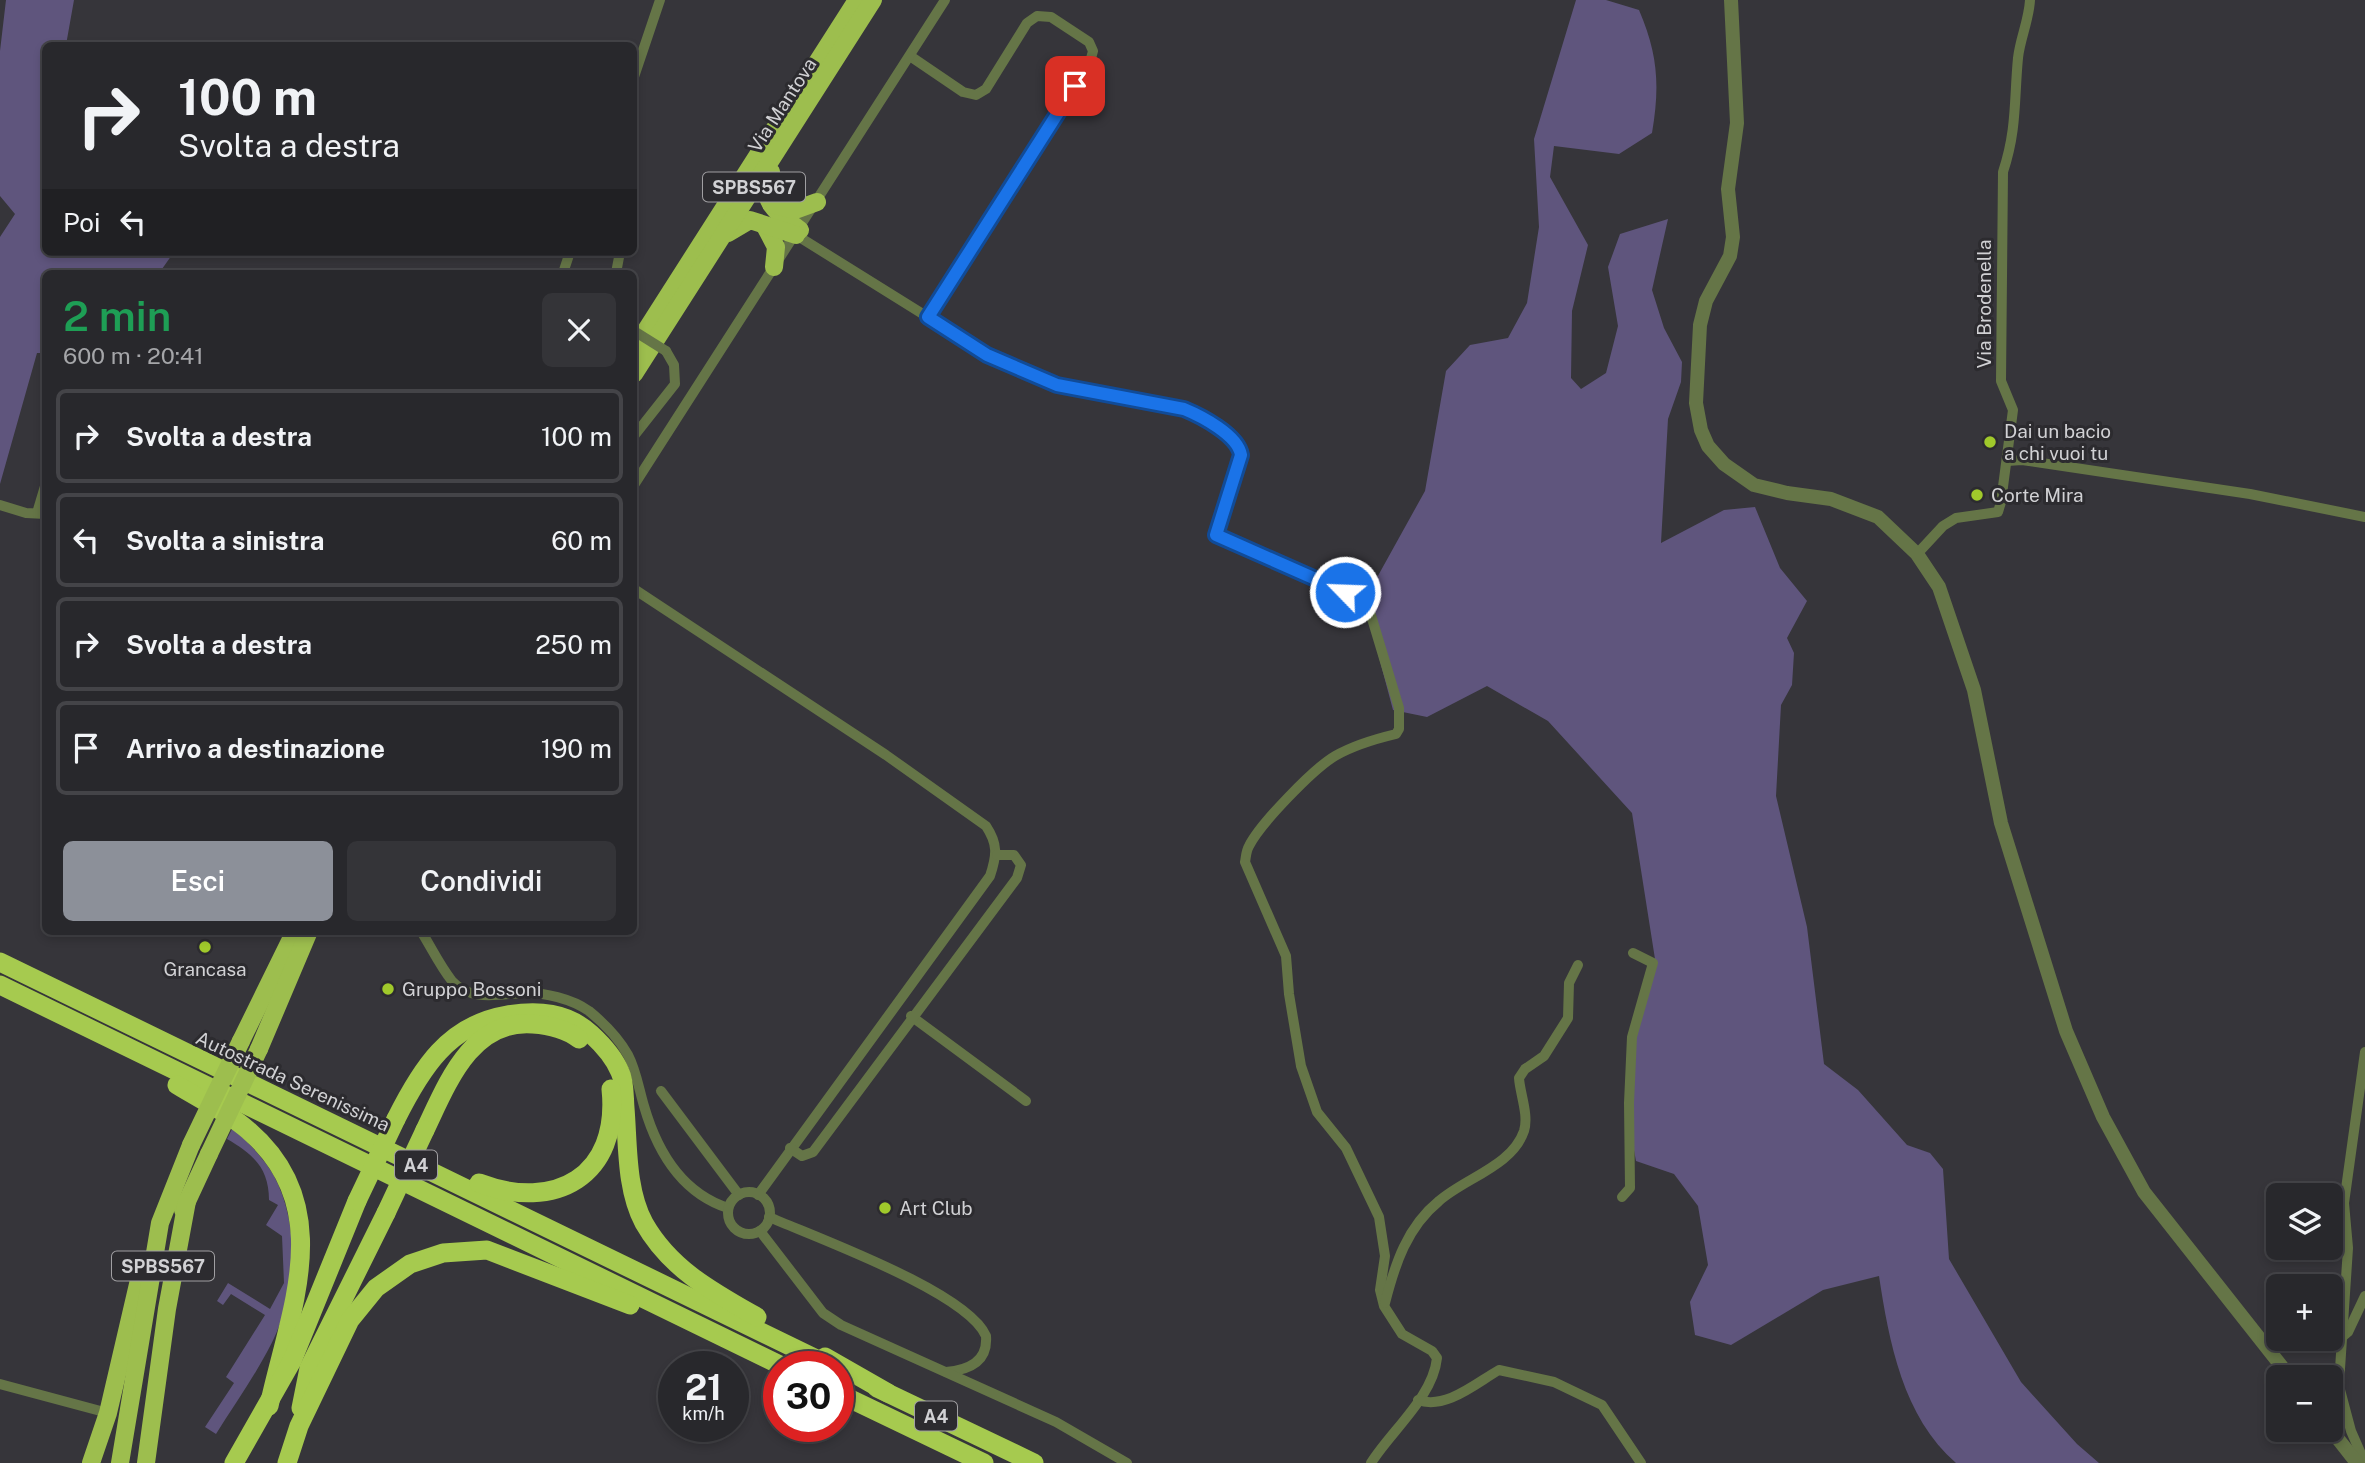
<!DOCTYPE html>
<html lang="it">
<head>
<meta charset="utf-8">
<style>
  :root { --surface:#28282c; --page:#343438; --text:#f1f3f6; --muted:#a5a6a9; --line:#444448; --accent:#8c9099 }
  body { margin:0; font-family:"Public Sans",sans-serif; background:var(--page); color:var(--text); height:100vh; display:flex; flex-direction:column; font-size:26px; white-space:nowrap }
  * { box-sizing:border-box; margin:0 }
  p { font-size:23px; color:var(--muted) }
  .icon { flex:none; width:38px; height:38px; fill:none; stroke:currentColor; stroke-width:2; stroke-linecap:round; stroke-linejoin:round }
  .map { position:relative; flex:1; overflow:hidden }
  .details { position:absolute; left:42px; top:270px; width:595px; height:665px; display:flex; flex-direction:column; background:var(--surface); border-radius:10px; box-shadow:0 4px 10px #0003,0 0 0 2px var(--line) }
  .details>* { flex:none }
  .hud { position:absolute; left:42px; top:42px; width:595px; height:214px; border-radius:10px; box-shadow:0 4px 10px #0003,0 0 0 2px var(--line); background:#28282c; color:var(--text); overflow:hidden }
  .controls { position:absolute; left:2266px; top:1183px; display:grid; gap:14px }
  .controls a { display:grid; place-items:center; width:77px; height:77px; border-radius:10px; background:var(--surface); box-shadow:0 4px 10px #0003,0 0 0 2px var(--line); font-size:35px }
  .speed { position:absolute; left:658px; top:1351px; display:flex; gap:14px; font-size:35px; font-weight:700; text-align:center }
  .speed>* { display:grid; place-content:center; width:91px; height:91px; border-radius:50%; background:var(--surface); box-shadow:0 4px 10px #0003,0 0 0 2px var(--line); line-height:1 }
  .speed small { font-size:18px; font-weight:400 }
  .speed .limit { border:10px solid #d22; background:#fff; color:#111 }
  .pin { position:absolute; display:grid; place-items:center; width:60px; height:60px; color:#fff; margin:-30px; border-radius:14px; box-shadow:0 4px 10px #0006 }
  .me { position:absolute; width:77px; margin:-38px; rotate:294deg; stroke-linejoin:round; filter:drop-shadow(0 0 5px #0008) }
  .turn { display:flex; align-items:center; gap:24px; height:147px; padding:0 21px; font-size:32px }
  .turn .icon { width:91px; height:91px; stroke-width:2.5 }
  .turn b { display:block; font-size:49px; line-height:60px }
  .then { display:flex; align-items:center; height:66px; padding:0 21px; background:#0003; gap:14px; font-size:26px }
  .round { display:grid; place-items:center; flex:none; width:74px; height:74px; border-radius:10px; background:var(--page) }
  .summary { display:flex; align-items:center; justify-content:space-between; height:119px; padding:0 21px }
  h1 { font-size:42px; font-weight:600; line-height:52px; color:#1e9e55 }
  .cta { display:flex; gap:14px; margin-top:auto; padding:14px 21px }
  .cta a { flex:1; height:80px; border-radius:10px; background:var(--accent); color:#fff; font-size:28px; font-weight:600; line-height:80px; text-align:center }
  .cta a+a { background:var(--page); color:var(--text) }
  ul { padding:0; list-style:none }
  li { display:flex; align-items:center; gap:21px; height:94px; margin:0 14px 10px; padding:0 7px; border:4px solid var(--line); border-radius:10px }
  li div { flex:1 }
  li b { display:block; font-size:26px }
  li em { font-style:normal }
  .map>svg:first-child { display:block }
  .green { fill:#5f557d }
  .lines { fill:none; stroke-linecap:round; stroke-linejoin:round }
  .minor { stroke:#657547; stroke-width:10 }
  .tertiary { stroke:#657547; stroke-width:14 }
  .trunk { stroke:#9dbe4e; stroke-width:18 }
  .motorway { stroke:#a6ca4f; stroke-width:19 }
  .minor-bridge { stroke:#657547; stroke-width:10 }
  .trunk-bridge { stroke:#9dbe4e; stroke-width:18 }
  .motorway-bridge { stroke:#a6ca4f; stroke-width:19 }
  .route-casing { stroke:#114b97; stroke-width:18 }
  .route { stroke:#1a73e8; stroke-width:12 }
  .poi-dot { fill:#a0c92b; stroke:#2c2b2f; stroke-width:2.5 }
  .labels { text-anchor:middle; dominant-baseline:central; stroke-width:6; stroke-linejoin:round; paint-order:stroke }
  .shield { fill:#2c2b2f; stroke:#a09fa2; stroke-width:2 }
  .shield-label { font-size:18px; font-weight:bold; fill:#d1d1d4 }
  .street-label { font-size:19px; fill:#d1d1d4; stroke:#2c2b2f }
  .poi-label { font-size:19px; fill:#d1d1d4; stroke:#2c2b2f; text-anchor:start }
</style>
</head>
<body>
<div class="map">
<svg width="2365" height="1463" viewBox="0 0 2365 1463">
  <rect width="100%" height="100%" fill="#36353a"/>
  <g class="green">
    <path d="M6,0H74L66,45L46,46V252H174L162,269L140,273H46L45,353H37L0,484V237L15,214L0,196V51Z"/>
    <path d="M1576,0H1606L1639,10C1658,54 1660,86 1652,133L1619,154L1554,146L1550,177L1588,245L1572,311L1571,378L1581,389L1606,373L1618,326L1608,267L1620,234L1668,219L1652,290L1664,328L1682,362L1681,382L1668,419L1661,543L1724,510L1755,507L1780,568L1807,601L1787,638L1794,653L1792,685L1781,705L1776,796L1807,927L1824,1064L1858,1090L1907,1145L1930,1153L1943,1169L1949,1259L2021,1382L2077,1444L2099,1463H1956C1903,1417 1889,1342 1879,1276L1823,1290L1731,1345L1695,1335L1690,1302L1708,1265L1698,1206L1674,1174L1636,1161L1630,1129L1632,1043L1655,959L1632,813L1548,721L1487,686L1427,717L1393,710L1364,601L1425,491L1446,371L1470,345L1508,338L1527,303L1539,227L1534,139Z"/>
    <path d="M233,1127C248,1143 264,1158 274,1176C302,1229 296,1301 267,1352C252,1380 233,1407 216,1434L205,1427L234,1383L226,1377L265,1315L231,1294L223,1305L217,1301L228,1283L270,1309L284,1283L282,1236L266,1225L278,1205L269,1200C269,1168 253,1154 227,1139Z"/>
  </g>
  <g class="lines">
    <g class="minor">
      <path d="M910,56L963,92L976,95L986,89L1027,23L1037,16L1051,17L1089,42L1093,51L1090,62L928,317"/>
      <path d="M634,77L660,0"/>
      <path d="M796,235L987,354L1057,385L1199,415L1237,443L1241,455L1216,535L1367,602L1399,708V729L1396,734C1375,739 1354,745 1335,756C1313,769 1260,824 1249,846C1246,851 1246,857 1245,862L1286,956L1289,994L1301,1066L1317,1112L1346,1148L1379,1217L1385,1256L1380,1290L1384,1306L1402,1334L1432,1351L1437,1358C1433,1397 1391,1431 1371,1463"/>
      <path d="M563,273L570,252"/>
      <path d="M616,273L620,252"/>
      <path d="M634,436L675,384L674,365L666,351"/>
      <path d="M2007,461L2022,460L2250,494L2365,517"/>
      <path d="M634,485L945,0"/>
      <path d="M0,505L26,513L46,514"/>
      <path d="M37,513L46,483"/>
      <path d="M1917,554L1943,526L1956,518L1998,512L2001,502L2013,410L2001,381L2003,172C2017,130 2014,100 2018,58C2020,39 2029,20 2030,0"/>
      <path d="M634,589L886,755L986,826C998,844 997,855 990,876L758,1195"/>
      <path d="M421,931C431,947 440,966 452,981C471,1002 499,994 523,993C544,992 572,999 589,1011C605,1024 618,1037 628,1055C636,1070 639,1089 644,1106C657,1151 682,1193 728,1208"/>
      <path d="M911,1016L1026,1101"/>
      <path d="M661,1091L739,1195"/>
      <path d="M790,1148L802,1156L813,1152L1017,878L1021,865L1014,855H997"/>
      <circle cx="749" cy="1213" r="21"/>
      <path d="M1622,1197L1630,1188L1629,1103L1632,1037L1653,963L1633,953"/>
      <path d="M769,1217C817,1238 967,1292 986,1336C988,1362 968,1370 946,1372"/>
      <path d="M760,1231L823,1313L841,1325L1056,1422L1127,1463"/>
      <path d="M1385,1303C1395,1264 1407,1227 1439,1201C1465,1178 1512,1166 1524,1131C1529,1115 1520,1094 1519,1078L1525,1069L1544,1056L1568,1018L1569,983L1578,965"/>
      <path d="M2341,1338L2348,1332L2365,1296"/>
      <path d="M0,1384L108,1413"/>
      <path d="M2339,1386L2351,1431L2365,1463"/>
      <path d="M2331,1399L2337,1395L2339,1384L2348,1248L2344,1203L2365,1052"/>
      <path d="M1418,1400C1446,1410 1476,1383 1499,1370L1554,1382L1602,1405L1641,1463"/>
      <path d="M2331,1419L2337,1395"/>
    </g>
    <g class="tertiary">
      <path d="M1731,0L1737,123L1728,189L1733,237L1730,256L1706,301L1700,325L1696,403L1701,430L1708,446L1724,464L1754,485L1787,493L1831,499L1878,517L1917,554L1939,587L1974,690L2001,823L2066,1031L2103,1117L2144,1192L2290,1377"/>
      <path d="M2331,1430L2357,1463"/>
    </g>
    <g class="trunk">
      <path d="M771,172C756,199 779,215 800,230"/>
      <path d="M771,204L795,210L817,202"/>
      <path d="M765,226L776,247L774,267"/>
      <path d="M728,233L750,220L796,235"/>
      <path d="M634,349L857,0"/>
      <path d="M634,374L873,0"/>
      <path d="M241,1041L295,931"/>
      <path d="M259,1049L309,931"/>
      <path d="M183,1210L209,1154"/>
      <path d="M91,1463L108,1413L142,1267"/>
      <path d="M120,1463L160,1223L191,1145"/>
      <path d="M146,1463L167,1309L187,1201"/>
    </g>
    <g class="motorway">
      <path d="M0,962L833,1367"/>
      <path d="M0,985L784,1367"/>
      <path d="M177,1085C201,1100 228,1112 249,1131C338,1208 289,1312 269,1406"/>
      <path d="M396,1119C421,1069 448,1025 507,1015C538,1010 567,1012 591,1034C603,1045 614,1057 620,1072C625,1082 624,1097 625,1108C628,1145 626,1190 644,1223C670,1269 713,1292 757,1317"/>
      <path d="M425,1130C447,1084 471,1019 533,1024C548,1025 566,1029 579,1039"/>
      <path d="M479,1183C555,1212 620,1176 611,1089"/>
      <path d="M825,1357L888,1393"/>
      <path d="M877,1388L1034,1463"/>
      <path d="M838,1393L984,1463"/>
      <path d="M301,1408L309,1368L386,1213"/>
      <path d="M234,1463L292,1361L357,1201"/>
      <path d="M287,1463L299,1426L350,1320L376,1288L410,1264L443,1253L487,1250L630,1305"/>
    </g>
    <path class="minor-bridge" d="M634,331L666,351"/>
    <g class="trunk-bridge">
      <path d="M191,1145L241,1041"/>
      <path d="M209,1154L259,1049"/>
    </g>
    <g class="motorway-bridge">
      <path d="M357,1201L396,1119"/>
      <path d="M386,1213L425,1130"/>
    </g>
  </g>
  <g class="lines">
    <g class="route-casing">
      <path id="route" d="M1075,86L928,317L987,355L1057,385L1184,409C1201,416 1238,435 1241,455L1216,535L1345,592"/>
    </g>
    <use href="#route" class="route"/>
  </g>
  <g class="poi-dot">
    <circle cx="1990" cy="442" r="7"/>
    <circle cx="1977" cy="495" r="7"/>
    <circle cx="205" cy="947" r="7"/>
    <circle cx="388" cy="989" r="7"/>
    <circle cx="885" cy="1208" r="7"/>
  </g>
  <g class="labels">
    <g class="shield">
      <rect x="703" y="172.5" width="102" height="29" rx="5"/>
      <rect x="395" y="1150.5" width="42" height="29" rx="5"/>
      <rect x="112" y="1251.5" width="102" height="29" rx="5"/>
      <rect x="915" y="1401.5" width="42" height="29" rx="5"/>
    </g>
    <g class="shield-label">
      <text x="754" y="187">SPBS567</text>
      <text x="416" y="1165">A4</text>
      <text x="163" y="1266">SPBS567</text>
      <text x="936" y="1416">A4</text>
    </g>
    <g class="street-label">
      <text transform="translate(782 105) rotate(-57)">Via Mantova</text>
      <text transform="translate(1984 304) rotate(-90)">Via Brodenella</text>
      <text transform="translate(293 1081) rotate(25)">Autostrada Serenissima</text>
    </g>
    <g class="poi-label">
      <text x="2004" y="431">Dai un bacio<tspan x="2004" dy="22">a chi vuoi tu</tspan></text>
      <text x="1991" y="495">Corte Mira</text>
      <text x="205" y="969" text-anchor="middle">Grancasa</text>
      <text x="402" y="989">Gruppo Bossoni</text>
      <text x="899" y="1208">Art Club</text>
    </g>
  </g>
</svg>
<div class="controls">
<a><svg class="icon" aria-label="layers" viewBox="0 0 24 24"><path d="M12 4l9 5-9 5-9-5zM3 14l9 5 9-5"/></svg></a>
<a>+</a>
<a>−</a>
</div>
<div class="speed"><div>21<small>km/h</small></div><div class="limit">30</div></div>
<div class="pin" style="left:1075px;top:86px;background:#d93025"><svg class="icon" aria-label="arrive" viewBox="0 0 24 24"><path d="M6 21V4h12l-3 4 3 4H6"/></svg></div>
<svg class="me" style="left:1345px;top:592px" viewBox="-20 -20 40 40"><circle r="17" fill="#1a73e8" stroke="#fff" stroke-width="3"/><path d="M0-11L8 9 0 5-8 9z" fill="#fff"/></svg>
<div class="hud">
<div class="turn"><svg class="icon" aria-label="right" viewBox="0 0 24 24"><path d="M7 20v-9h11M14 6l5 5-5 5"/></svg><div><b>100 m</b>Svolta a destra</div></div>
<div class="then">Poi<svg class="icon" aria-label="left" viewBox="0 0 24 24"><path d="M17 20v-9H6M10 6l-5 5 5 5"/></svg></div>
</div>
<section class="details">
<div class="summary"><div><h1>2 min</h1><p>600 m · 20:41</p></div><a class="round"><svg class="icon" aria-label="close" viewBox="0 0 24 24"><path d="M6 6l12 12M18 6L6 18"/></svg></a></div>
<ul>
<li><svg class="icon" aria-label="right" viewBox="0 0 24 24"><path d="M7 20v-9h11M14 6l5 5-5 5"/></svg><div><b>Svolta a destra</b></div><em>100 m</em></li>
<li><svg class="icon" aria-label="left" viewBox="0 0 24 24"><path d="M17 20v-9H6M10 6l-5 5 5 5"/></svg><div><b>Svolta a sinistra</b></div><em>60 m</em></li>
<li><svg class="icon" aria-label="right" viewBox="0 0 24 24"><path d="M7 20v-9h11M14 6l5 5-5 5"/></svg><div><b>Svolta a destra</b></div><em>250 m</em></li>
<li><svg class="icon" aria-label="arrive" viewBox="0 0 24 24"><path d="M6 21V4h12l-3 4 3 4H6"/></svg><div><b>Arrivo a destinazione</b></div><em>190 m</em></li>
</ul>
<div class="cta"><a>Esci</a><a>Condividi</a></div>
</section>
</div>
</body>
</html>
